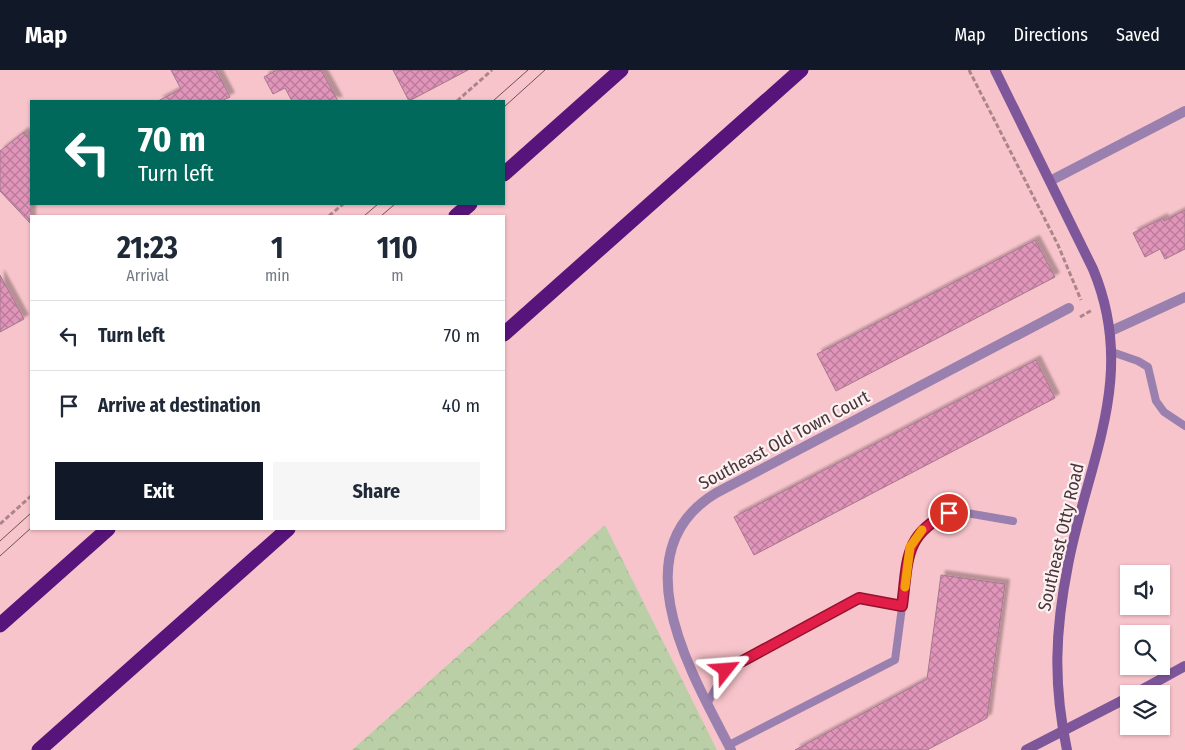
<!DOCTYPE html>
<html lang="en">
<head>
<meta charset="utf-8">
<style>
  :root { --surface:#fff; --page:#f6f6f7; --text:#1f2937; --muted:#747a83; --line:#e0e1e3; --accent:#111827 }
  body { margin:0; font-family:"Fira Sans Condensed",sans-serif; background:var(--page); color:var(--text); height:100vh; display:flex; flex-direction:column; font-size:19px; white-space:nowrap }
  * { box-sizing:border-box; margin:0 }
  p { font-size:16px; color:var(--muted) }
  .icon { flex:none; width:28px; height:28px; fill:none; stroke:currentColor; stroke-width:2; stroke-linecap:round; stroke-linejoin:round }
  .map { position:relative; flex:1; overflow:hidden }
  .side { position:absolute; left:30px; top:145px; width:475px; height:315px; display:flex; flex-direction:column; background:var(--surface); border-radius:0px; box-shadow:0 1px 4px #0004 }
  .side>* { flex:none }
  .top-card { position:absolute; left:30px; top:30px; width:475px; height:105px; border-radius:0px; box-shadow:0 1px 4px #0004; background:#00695c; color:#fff; overflow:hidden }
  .tools { position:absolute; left:1120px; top:495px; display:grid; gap:10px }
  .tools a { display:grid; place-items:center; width:50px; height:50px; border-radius:0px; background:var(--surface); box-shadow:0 1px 4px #0004; font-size:25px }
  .pin { position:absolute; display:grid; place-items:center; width:42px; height:42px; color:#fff; margin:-21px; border:2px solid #fff; border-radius:50%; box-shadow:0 1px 5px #0007 }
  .me { position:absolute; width:55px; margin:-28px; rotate:62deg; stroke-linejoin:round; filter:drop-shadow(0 0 4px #0008) }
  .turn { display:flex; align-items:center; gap:18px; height:105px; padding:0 25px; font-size:22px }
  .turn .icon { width:65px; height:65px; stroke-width:2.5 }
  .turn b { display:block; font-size:35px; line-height:42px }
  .eta { display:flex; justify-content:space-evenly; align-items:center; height:85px; text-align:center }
  .eta b { font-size:30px; font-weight:700; line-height:35px }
  .action { display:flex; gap:10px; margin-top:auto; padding:10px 25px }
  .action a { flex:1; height:58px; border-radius:0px; background:var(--accent); color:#fff; font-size:20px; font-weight:700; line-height:58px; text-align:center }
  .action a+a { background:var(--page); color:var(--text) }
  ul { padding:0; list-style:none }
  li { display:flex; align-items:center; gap:15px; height:70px; padding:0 25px; border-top:1px solid var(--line) }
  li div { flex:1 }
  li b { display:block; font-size:19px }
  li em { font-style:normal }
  header { display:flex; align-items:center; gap:30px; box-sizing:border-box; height:70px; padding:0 25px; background:var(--accent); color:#fff }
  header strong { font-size:24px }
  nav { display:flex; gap:28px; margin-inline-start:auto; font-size:18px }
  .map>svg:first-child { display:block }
  .forest { fill:url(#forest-crowns) }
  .building { fill:url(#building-cross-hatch); stroke:#a4798d; filter:url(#shadow) }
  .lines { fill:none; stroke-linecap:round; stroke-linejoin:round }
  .path { stroke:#ab858a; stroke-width:3; stroke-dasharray:5 2.5; stroke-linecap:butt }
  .lane { stroke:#9a80ae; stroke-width:8 }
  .street { stroke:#9a80ae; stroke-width:10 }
  .secondary { stroke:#7d5799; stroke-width:10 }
  .highway { stroke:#57147b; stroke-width:15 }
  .tram { stroke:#6c5255; stroke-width:1 }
  .route-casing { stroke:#92132f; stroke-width:12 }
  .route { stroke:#e11d48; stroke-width:9 }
  .slow { stroke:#f59e0b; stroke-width:9 }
  .labels { text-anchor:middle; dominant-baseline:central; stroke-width:4.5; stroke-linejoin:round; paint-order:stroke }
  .street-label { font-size:18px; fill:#4a3638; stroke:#fdf2f3 }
</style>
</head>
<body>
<header>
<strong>Map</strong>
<nav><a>Map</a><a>Directions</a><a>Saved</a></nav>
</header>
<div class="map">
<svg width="1185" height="680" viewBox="0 0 1185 680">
  <defs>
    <pattern id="forest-crowns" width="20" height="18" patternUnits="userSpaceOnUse" patternTransform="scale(1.25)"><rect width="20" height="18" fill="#bacfa5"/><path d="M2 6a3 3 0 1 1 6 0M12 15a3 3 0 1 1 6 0" fill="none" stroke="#a1b28f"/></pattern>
    <pattern id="building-cross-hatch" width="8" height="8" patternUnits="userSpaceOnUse" patternTransform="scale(1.25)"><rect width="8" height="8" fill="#e195ba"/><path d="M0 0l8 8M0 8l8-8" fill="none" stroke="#b87a98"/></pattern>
    <filter id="shadow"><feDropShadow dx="4.5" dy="-4.5" stdDeviation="1" flood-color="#0004"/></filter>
  </defs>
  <rect width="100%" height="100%" fill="#f8c4cb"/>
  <path class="forest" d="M605,455L717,680H352Z"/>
  <g class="building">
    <path d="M171,0H216L230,27L221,31H158L181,19Z"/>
    <path d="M277,0H321L338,31H292L285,18L273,24L264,7Z"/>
    <path d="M393,0H468L409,31Z"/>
    <path d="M24,62L31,72V154L0,121V81Z"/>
    <path d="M1185,140V179L1165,189L1160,179L1145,187L1133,163L1163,148L1164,151Z"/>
    <path d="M1035,170L1055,207L836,321L817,284Z"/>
    <path d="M0,205L24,249L0,262Z"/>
    <path d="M1036,290L1055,328L754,485L734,447Z"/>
    <path d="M941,505L1005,514L987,648L927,680H795L927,609Z"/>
  </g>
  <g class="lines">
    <g class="path">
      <path d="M969,0L1058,175L1081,230"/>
      <path d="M457,31L492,0"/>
      <path d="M329,146L343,134"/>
      <path d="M1080,247L1092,240"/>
      <path d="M0,454L31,426"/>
    </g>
    <g class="lane">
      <path d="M1112,282L1138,291L1148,297L1156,331L1164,342L1185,356"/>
      <path d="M707,634L726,600L859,528L902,536"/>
      <path d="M729,675L895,590L910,477L921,461L935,449L949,443L961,442L1013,451"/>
    </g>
    <g class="street">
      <path d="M1050,111L1185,41"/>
      <path d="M1111,261L1185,227"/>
      <path d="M731,680C693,606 618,482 716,423L1069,238"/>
    </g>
    <g class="secondary">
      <path d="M995,0L1093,199C1138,307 1088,390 1068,495C1055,561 1053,614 1067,680"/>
      <path d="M1134,624L1185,596"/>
      <path d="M1026,680L1129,627"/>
    </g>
    <g class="highway">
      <path d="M504,104L621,0"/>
      <path d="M456,146L470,134"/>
      <path d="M504,264L801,0"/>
      <path d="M0,555L108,459"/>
      <path d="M39,680L288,459"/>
    </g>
    <g class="tram">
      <path d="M493,31L528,0"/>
      <path d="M504,37L545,0"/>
      <path d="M364,146L378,134"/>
      <path d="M381,146L395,134"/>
      <path d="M0,471L31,443"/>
      <path d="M0,486L31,458"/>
    </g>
  </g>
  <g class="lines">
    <g class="route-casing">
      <path id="route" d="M726,600L859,528L902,536C908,492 903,464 949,443"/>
    </g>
    <use href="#route" class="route"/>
    <path class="slow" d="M905,517L910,477L922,460"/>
  </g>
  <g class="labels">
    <g class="street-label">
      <text transform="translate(784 370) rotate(-28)">Southeast Old Town Court</text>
      <text transform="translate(1061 467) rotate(-77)">Southeast Otty Road</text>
    </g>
  </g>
</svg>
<div class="tools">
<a><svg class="icon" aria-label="sound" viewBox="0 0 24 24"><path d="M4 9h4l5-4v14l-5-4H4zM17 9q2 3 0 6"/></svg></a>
<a><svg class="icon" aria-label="search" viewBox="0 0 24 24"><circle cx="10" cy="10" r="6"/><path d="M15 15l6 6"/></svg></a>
<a><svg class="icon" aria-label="layers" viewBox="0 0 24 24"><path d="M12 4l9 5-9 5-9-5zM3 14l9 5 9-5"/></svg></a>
</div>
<div class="pin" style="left:949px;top:443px;background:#d93025"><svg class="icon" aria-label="arrive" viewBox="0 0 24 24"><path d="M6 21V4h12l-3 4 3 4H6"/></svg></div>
<svg class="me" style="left:726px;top:600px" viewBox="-20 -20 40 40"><path d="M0-17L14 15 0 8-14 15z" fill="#e11d48" stroke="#fff" stroke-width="4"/></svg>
<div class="top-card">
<div class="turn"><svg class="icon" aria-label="left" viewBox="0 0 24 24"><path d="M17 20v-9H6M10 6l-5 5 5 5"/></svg><div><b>70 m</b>Turn left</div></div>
</div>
<section class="side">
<div class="eta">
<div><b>21:23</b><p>Arrival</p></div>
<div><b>1</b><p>min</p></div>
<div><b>110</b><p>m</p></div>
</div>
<ul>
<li><svg class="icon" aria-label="left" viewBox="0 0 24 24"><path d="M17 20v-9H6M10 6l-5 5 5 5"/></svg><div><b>Turn left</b></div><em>70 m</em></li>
<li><svg class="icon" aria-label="arrive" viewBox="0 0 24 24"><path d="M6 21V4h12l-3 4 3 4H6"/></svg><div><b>Arrive at destination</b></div><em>40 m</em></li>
</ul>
<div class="action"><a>Exit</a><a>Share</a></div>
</section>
</div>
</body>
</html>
